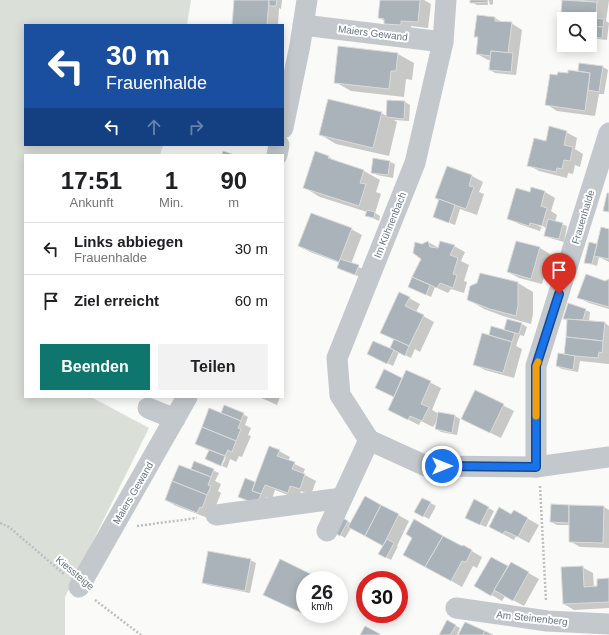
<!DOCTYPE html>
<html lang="de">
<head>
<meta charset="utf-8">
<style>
  :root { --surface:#fff; --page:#f2f2f2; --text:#202124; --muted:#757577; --line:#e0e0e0; --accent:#0f766e }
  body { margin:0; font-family:Arial,sans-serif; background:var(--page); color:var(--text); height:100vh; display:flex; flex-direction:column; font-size:15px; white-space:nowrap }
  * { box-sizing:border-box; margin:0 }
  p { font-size:13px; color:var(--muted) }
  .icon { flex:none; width:22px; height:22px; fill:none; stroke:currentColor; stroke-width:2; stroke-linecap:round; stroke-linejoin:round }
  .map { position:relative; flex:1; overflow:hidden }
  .side { position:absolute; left:24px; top:154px; width:260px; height:244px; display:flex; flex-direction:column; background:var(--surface); border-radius:0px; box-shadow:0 2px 10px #0003 }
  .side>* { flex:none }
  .guide { position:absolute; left:24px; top:24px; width:260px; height:122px; border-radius:0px; box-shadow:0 2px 10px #0003; background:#1a4fa0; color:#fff; overflow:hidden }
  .buttons { position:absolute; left:557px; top:12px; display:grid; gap:8px }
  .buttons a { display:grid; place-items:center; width:40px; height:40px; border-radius:0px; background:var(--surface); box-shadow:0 2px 10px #0003; font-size:20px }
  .speed { position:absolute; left:296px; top:571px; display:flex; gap:8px; font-size:20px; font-weight:700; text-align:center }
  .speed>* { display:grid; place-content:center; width:52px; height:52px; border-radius:50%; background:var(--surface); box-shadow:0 2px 10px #0003; line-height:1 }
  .speed small { font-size:10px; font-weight:400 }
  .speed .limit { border:6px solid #d22; background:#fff; color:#111 }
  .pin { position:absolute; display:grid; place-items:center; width:34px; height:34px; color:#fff; margin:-41px -17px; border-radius:50% 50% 50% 0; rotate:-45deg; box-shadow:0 0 4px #0007 }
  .pin .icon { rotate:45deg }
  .me { position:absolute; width:44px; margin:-22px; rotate:90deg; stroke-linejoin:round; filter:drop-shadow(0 0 3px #0008) }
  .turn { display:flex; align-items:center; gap:14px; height:84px; padding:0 16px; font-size:18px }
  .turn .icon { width:52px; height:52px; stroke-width:2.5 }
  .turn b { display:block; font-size:28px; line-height:34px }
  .lanes { display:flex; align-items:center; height:38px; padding:0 16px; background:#0003; justify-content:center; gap:20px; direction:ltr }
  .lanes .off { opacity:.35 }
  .eta { display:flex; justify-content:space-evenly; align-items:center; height:68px; text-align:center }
  .eta b { font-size:24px; font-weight:700; line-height:28px }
  .button { display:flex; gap:8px; margin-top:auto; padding:8px 16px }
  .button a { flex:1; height:46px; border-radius:0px; background:var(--accent); color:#fff; font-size:16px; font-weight:700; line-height:46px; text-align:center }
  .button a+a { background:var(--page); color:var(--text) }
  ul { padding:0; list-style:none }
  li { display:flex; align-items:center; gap:12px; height:52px; padding:0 16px; border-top:1px solid var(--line) }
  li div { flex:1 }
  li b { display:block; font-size:15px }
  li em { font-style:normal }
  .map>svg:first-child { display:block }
  .green { fill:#dadfd7 }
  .shadow { fill:#0003 }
  .building { fill:#aab3b9; stroke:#dcdcda }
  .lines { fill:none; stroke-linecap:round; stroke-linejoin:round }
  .path { stroke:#bbbfc2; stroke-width:2.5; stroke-dasharray:2 2; stroke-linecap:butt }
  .minor { stroke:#c3c8cc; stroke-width:21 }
  .route-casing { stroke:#114b97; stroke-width:10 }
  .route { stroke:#1a73e8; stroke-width:7 }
  .slow { stroke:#f59e0b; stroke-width:7 }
  .labels { text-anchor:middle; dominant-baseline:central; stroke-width:4; stroke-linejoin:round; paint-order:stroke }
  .street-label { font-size:10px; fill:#657683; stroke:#fff }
</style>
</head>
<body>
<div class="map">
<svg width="609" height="635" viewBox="0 0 609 635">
  <rect width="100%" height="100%" fill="#fafaf8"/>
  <path class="green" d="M0,0H191L187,25H25V145H163L160,155H25V397H91L149,428L65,597V635H0Z"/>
  <g class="shadow">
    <path d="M235,0H282L281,9L279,8L278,25H233Z"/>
    <path d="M381,0H424L431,4L428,28L411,26V31L395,29L385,23V21L379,18Z"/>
    <path d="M471,0H487L488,5H477L471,2Z"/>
    <path d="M489,0H493V4L490,5Z"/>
    <path d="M562,0H609L606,21L609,23L607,40L590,38V19H570L562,14L563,1Z"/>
    <path d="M477,16L495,18L504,23H511L522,30L516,75L495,73L490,70L491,60H488L477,54L479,39L475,36Z"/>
    <path d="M339,47L398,54L414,63L412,80L406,79L404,97L351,91L335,82Z"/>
    <path d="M580,64L603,67L608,70L604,94H599L595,116L557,111L546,104L558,77L583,73L579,71Z"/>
    <path d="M405,102L410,105L409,121L394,120L397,122L389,156L336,144L321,135L381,113L387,116Z"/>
    <path d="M566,132L577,138L575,149L583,154L580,167L575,165L573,174L568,173L567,178L539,171L528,165L546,142Z"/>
    <path d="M316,153L329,157L339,163L364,171L380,180L376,192L381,194L375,213L380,216L379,221L366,215L367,212L320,197L305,188Z"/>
    <path d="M374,159L390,162L395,164L393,178L377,175L372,172Z"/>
    <path d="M447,167L472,176L483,182L479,192L484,194L477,215L460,209L455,225L439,219L440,200Z"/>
    <path d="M532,188L545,192L555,198L551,211L557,215L555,222L567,226L564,242L550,238L545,235L546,228L538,223L537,225L544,229L541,228L540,231L519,224L508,218L530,194Z"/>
    <path d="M351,229L362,235L351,264L363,269L360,277L338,268L340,263L310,252L299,246Z"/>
    <path d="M609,230V262L599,257L597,266L585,262Z"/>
    <path d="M428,242L439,248L454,246L465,252L461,261L469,265L464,281L467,282L464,293L451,289L448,293L435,287L431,297L409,286L422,259V245Z"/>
    <path d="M517,242L540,248L550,254L542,284L519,278L508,272Z"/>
    <path d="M609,280V309L589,303L578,297Z"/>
    <path d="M518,283L533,292V314L531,324L506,317L484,309L468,299Z"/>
    <path d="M409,298L420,304L416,312L434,322L420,352L415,349L411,358L399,352L393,366L374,357L390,350L395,340L381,332Z"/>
    <path d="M585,310L590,312L589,322L605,323L609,326V364L580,361L578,372L562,369L557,366L565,355L568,321L564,318Z"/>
    <path d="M508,320L522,324L527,327L524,336L520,335L516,346L522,349L514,378L485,370L474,364L489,337L492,327L505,331Z"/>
    <path d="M384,371L403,379L407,371L441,388L432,410L439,414L455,416L460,419L457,435L441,432L436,429L438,419L433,427L421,421L419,425L389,410L395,397Z"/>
    <path d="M476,391L514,411L501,438L462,419Z"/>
    <path d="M259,397H280L277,405Z"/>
    <path d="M221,414H243L248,417L245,425L251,428L248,435L251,436L242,457L239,456L236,462L230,459L227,468L222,466L226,457L206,449L196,443Z"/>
    <path d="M279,451L290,457L288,461L305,469L303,474L316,481L311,495L301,491L298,499L275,490L272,499L266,497L263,506L245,499L254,482L255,483Z"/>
    <path d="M195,462L219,473L215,481L221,484L218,491L221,493L213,513L208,518L176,506L166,500L191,471Z"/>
    <path d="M365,497L409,521L397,546H398L391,560L380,554L384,546L351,528L345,538L335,532L342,518L352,524Z"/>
    <path d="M423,499L436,506L429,519L421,515Z"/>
    <path d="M475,501L494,511L486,527L472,521Z"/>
    <path d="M552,505L604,507L609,510V548L580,547L570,541V525H557L551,522Z"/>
    <path d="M514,511L539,525L529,543L516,536L514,540L501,533Z"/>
    <path d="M463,546L482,557L477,568L473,566L462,587L404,554Z"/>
    <path d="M492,558L508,568L511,563L539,579L524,606L505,596L502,601L476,586Z"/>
    <path d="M250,560L256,563L250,593L208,585L203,582Z"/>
    <path d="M280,561L320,580H305V614H318L315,619L275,600Z"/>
    <path d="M582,567L593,573L594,587H598L609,579V608L574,610L564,604Z"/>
    <path d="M447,621L460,628L457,635H440Z"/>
  </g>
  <g class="building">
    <path d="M234,0H269L267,25H232Z"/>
    <path d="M269,0H277L276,6H269Z"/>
    <path d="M380,0H420L418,22L401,21V25L384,24V19L378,18Z"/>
    <path d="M470,0H488V2L470,3Z"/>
    <path d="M562,0L597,2L596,18L604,19L603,27L590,26V19H573L574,16L561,15Z"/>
    <path d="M575,0H598L597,2Z"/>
    <path d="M477,15L495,17V21L512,22L508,53L491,51V56L476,54L478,37H474Z"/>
    <path d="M590,26L603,27L602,38L590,37Z"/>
    <path d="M338,46L398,53L396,71H391L389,89L334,83Z"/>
    <path d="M491,51L513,53L511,72L489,70Z"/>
    <path d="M579,63L603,66L599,92L588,90L590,73L578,71Z"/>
    <path d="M568,70L590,73L585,111L545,105L550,74L557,75L558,72L568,73Z"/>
    <path d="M328,99L382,112L373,148L319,135Z"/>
    <path d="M387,100L405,101L404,119L386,117Z"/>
    <path d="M549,126L567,131L564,145L573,147L570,161L564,160L562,169L557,168L556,172L527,166L534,138L546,141Z"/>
    <path d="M223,151L235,155H222Z"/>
    <path d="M315,151L329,156L328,158L364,170L360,183L366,184L359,206L303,188Z"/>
    <path d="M373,158L390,161L388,175L371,173Z"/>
    <path d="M447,166L472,175L469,186L474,187L466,209L435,198Z"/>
    <path d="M531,187L545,191L541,206L547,208L542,226L530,223L529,226L507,219L516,188L530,192Z"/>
    <path d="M607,193H609V212L603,211Z"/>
    <path d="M439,199L455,205L449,223L433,217Z"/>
    <path d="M367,210L375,212L374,218L365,216Z"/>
    <path d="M311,213L352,228L339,262L298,246Z"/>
    <path d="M548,219L563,223L559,239L544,236Z"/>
    <path d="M601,227L609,229V259L594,256Z"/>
    <path d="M428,241L430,247L438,248L440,241L455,245L450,255L458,258L453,274L457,275L453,288L440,283L437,288L412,277L421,259L413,253L415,242L422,244Z"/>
    <path d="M516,241L540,247L531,279L507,272Z"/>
    <path d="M589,242L597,244L592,264L584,263Z"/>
    <path d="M340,259L359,265L355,275L337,268Z"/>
    <path d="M480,273L518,282V305L516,316L490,309L467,300L470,286L477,283Z"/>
    <path d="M586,274L605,281L609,279V307L577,298Z"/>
    <path d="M412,277L430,285L426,295L408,287Z"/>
    <path d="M399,292L410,297L405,306L424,315L409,346L380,333Z"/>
    <path d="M568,303L586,309L583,320L563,319Z"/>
    <path d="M507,319L522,323L519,334L504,330Z"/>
    <path d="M567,319L605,322L603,341L566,337Z"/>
    <path d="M491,326L515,333L512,342L489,335Z"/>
    <path d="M482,333L512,342L503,373L473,365Z"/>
    <path d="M566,337L603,341L602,353L599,352L598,358L564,355Z"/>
    <path d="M394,339L409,346L405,356L390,348Z"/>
    <path d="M373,341L394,350L387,364L367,354Z"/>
    <path d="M558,353L575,356L573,370L556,366Z"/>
    <path d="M384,369L402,378L394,397L375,388Z"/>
    <path d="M406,370L431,381L421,404L429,407L422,421L410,416L408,420L388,410Z"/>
    <path d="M475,390L504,404L490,433L461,419Z"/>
    <path d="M224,405L244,413L241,421L221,413Z"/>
    <path d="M209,408L241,421L238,428L241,429L236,441L202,427Z"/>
    <path d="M438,412L455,415L452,433L435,429Z"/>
    <path d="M202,427L236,441L232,452L228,450L225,456L195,444Z"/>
    <path d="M269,446L280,450L277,456L295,462L292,469L305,474L300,489L290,486L288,493L265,485L261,494L252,491Z"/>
    <path d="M209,450L225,456L221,466L205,459Z"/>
    <path d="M194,461L214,469L211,477L191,469Z"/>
    <path d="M179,465L211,477L208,485L211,486L207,495L172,481Z"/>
    <path d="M245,478L255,482L252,491L261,494L257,504L238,497Z"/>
    <path d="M172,481L207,495L202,508L200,507L197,513L165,500Z"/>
    <path d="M365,496L381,505L365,536L348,527Z"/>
    <path d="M422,498L431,502L423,517L414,512Z"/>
    <path d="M474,499L489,507L480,525L465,518Z"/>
    <path d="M551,504L569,505V523L550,522Z"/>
    <path d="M381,505L399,514L383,546L365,536Z"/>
    <path d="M569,505L604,506L603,543L569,542Z"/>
    <path d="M499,507L511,514L514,510L528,518L518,537L505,531L503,534L489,527Z"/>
    <path d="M341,517L348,521L340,536L333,532Z"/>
    <path d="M414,519L443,536L425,567L403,555L412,538L406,534Z"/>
    <path d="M443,536L462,546L463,545L472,550L466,562L462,561L451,581L425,567Z"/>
    <path d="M387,539L394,543L386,558L378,554Z"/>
    <path d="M208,551L251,559L245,591L202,583Z"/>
    <path d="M491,557L508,566L491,596L474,586Z"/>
    <path d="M280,559L321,579L305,580L304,614L263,595Z"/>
    <path d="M511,562L529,572L513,601L494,590Z"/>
    <path d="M583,566L584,587L597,586V579L609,578V602L563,604L561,567Z"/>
    <path d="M447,620L456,625L450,635H439Z"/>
    <path d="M465,622L485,631L483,635H458Z"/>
    <path d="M365,626L380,634V635H360Z"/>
    <path d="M485,631L493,635H483Z"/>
  </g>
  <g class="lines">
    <g class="path">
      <path d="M540,486L546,601"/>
      <path d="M0,523L9,527L64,574"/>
      <path d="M137,526L197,518"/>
      <path d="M95,600L141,635"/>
    </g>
    <g class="minor">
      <path d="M446,0L443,42L415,163L337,358L340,395L369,440L426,466L536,467L609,457"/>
      <path d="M303,25L443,42"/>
      <path d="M283,128L300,45L307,0"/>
      <path d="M277,155L279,145"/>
      <path d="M148,408L175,419"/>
      <path d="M536,467V366L609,133"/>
      <path d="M216,515L342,498"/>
      <path d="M327,531L369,440"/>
      <path d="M79,587L187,397"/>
      <path d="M456,608L547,621L609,624"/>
    </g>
  </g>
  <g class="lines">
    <g class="route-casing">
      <path id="route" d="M442,466L536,467V366L559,294"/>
    </g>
    <use href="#route" class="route"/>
    <path class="slow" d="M536,416V366L538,362"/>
  </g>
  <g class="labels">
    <g class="street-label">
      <text transform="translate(373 33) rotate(7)">Maiers Gewand</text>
      <text transform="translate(583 217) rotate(-73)">Frauenhalde</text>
      <text transform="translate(390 225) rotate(-68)">Im Kühnenbach</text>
      <text transform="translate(133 493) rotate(-60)">Maiers Gewand</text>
      <text transform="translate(75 573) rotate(40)">Kiessteige</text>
      <text transform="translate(532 618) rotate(6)">Am Steinenberg</text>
    </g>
  </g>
</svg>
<div class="buttons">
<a><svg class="icon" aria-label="search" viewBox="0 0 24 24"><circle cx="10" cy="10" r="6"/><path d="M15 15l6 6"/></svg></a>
</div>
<div class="speed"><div>26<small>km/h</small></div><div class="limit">30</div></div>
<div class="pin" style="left:559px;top:294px;background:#d93025"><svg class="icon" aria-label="arrive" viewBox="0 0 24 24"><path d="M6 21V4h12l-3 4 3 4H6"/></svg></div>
<svg class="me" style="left:442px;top:466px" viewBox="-20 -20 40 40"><circle r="17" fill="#1a73e8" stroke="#fff" stroke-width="3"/><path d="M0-11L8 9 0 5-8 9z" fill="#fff"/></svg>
<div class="guide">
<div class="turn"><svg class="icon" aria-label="left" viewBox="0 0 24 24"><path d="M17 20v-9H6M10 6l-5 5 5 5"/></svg><div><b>30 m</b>Frauenhalde</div></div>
<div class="lanes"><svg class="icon" aria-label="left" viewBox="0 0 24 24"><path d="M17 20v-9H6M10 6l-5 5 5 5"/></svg><svg class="icon off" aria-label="ahead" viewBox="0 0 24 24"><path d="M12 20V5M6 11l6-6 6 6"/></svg><svg class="icon off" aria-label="right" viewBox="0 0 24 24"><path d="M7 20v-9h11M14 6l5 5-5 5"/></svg></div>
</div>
<section class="side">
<div class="eta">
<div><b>17:51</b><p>Ankunft</p></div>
<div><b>1</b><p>Min.</p></div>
<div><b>90</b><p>m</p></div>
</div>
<ul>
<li><svg class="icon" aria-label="left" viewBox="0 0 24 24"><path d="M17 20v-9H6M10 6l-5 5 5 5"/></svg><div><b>Links abbiegen</b><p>Frauenhalde</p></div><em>30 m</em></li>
<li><svg class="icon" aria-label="arrive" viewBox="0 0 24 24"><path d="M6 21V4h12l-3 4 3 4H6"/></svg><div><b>Ziel erreicht</b></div><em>60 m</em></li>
</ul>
<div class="button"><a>Beenden</a><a>Teilen</a></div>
</section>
</div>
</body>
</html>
